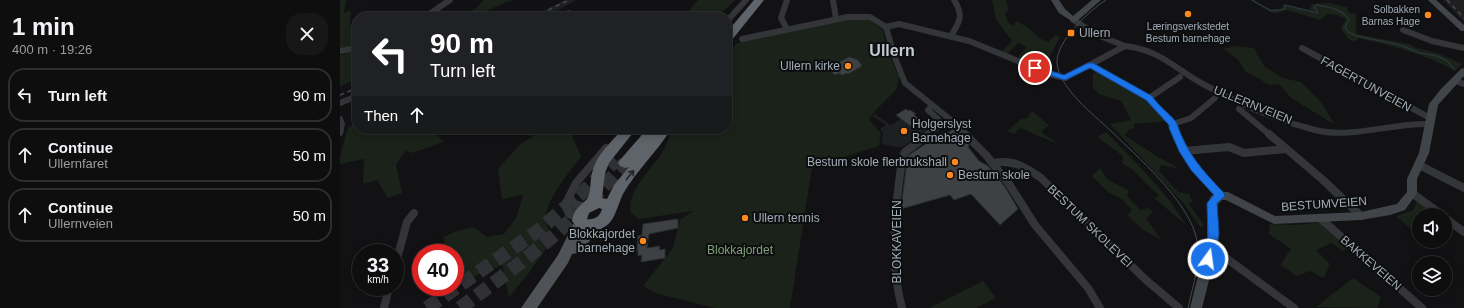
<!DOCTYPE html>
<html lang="en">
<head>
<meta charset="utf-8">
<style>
  :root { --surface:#0e0e0f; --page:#171718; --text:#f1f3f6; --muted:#9b9c9e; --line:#2e2e2f }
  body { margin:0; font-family:Arial,sans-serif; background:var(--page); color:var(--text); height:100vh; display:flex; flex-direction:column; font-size:15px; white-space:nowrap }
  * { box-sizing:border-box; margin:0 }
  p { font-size:13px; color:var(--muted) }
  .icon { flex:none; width:22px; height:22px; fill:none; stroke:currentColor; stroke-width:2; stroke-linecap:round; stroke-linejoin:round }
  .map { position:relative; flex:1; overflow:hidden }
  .drawer { display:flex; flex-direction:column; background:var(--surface); width:340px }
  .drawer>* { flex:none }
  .banner { position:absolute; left:12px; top:12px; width:380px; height:122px; border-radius:16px; box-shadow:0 2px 10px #0003,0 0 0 1px var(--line); background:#202124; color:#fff; overflow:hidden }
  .tools { position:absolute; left:1072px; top:208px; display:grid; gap:8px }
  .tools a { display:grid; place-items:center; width:40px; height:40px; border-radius:50%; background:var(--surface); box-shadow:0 2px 10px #0003,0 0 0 1px var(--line); font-size:20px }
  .speed { position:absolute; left:12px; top:244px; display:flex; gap:8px; font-size:20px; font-weight:700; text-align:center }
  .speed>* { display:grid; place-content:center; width:52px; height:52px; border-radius:50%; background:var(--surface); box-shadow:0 2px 10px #0003,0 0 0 1px var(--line); line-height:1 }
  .speed small { font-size:10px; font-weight:400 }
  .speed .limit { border:6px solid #d22; background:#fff; color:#111 }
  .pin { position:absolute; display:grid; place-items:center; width:34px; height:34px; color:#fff; margin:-17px; border:2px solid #fff; border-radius:50%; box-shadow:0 1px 4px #0007 }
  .me { position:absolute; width:44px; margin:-22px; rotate:14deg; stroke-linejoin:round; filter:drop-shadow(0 0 3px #0008) }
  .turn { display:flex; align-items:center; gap:14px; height:84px; padding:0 12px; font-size:18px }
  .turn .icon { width:52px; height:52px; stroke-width:2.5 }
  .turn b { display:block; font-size:28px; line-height:34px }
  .then { display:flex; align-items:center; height:38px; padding:0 12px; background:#0003; gap:8px; font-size:15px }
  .round { display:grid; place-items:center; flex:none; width:42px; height:42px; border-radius:16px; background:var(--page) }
  .summary { display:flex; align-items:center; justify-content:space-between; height:68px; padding:0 12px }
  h1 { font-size:24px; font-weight:700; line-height:30px }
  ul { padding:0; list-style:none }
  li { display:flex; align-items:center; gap:12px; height:54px; margin:0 8px 6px; padding:0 4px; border:2px solid var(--line); border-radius:16px }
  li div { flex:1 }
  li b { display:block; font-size:15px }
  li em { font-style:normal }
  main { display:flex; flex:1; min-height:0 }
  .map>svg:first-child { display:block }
  .built { fill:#1e1f21 }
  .green { fill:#1a221a }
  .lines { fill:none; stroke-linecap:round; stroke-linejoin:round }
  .stream { stroke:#283438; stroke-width:1.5 }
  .building { fill:#3e4144; stroke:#2c2d30 }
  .highway-tunnel { stroke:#2f3134; stroke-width:14; stroke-dasharray:14 7; stroke-linecap:butt }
  .street-far1 { stroke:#333539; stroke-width:6 }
  .street { stroke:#333539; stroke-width:8 }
  .secondary { fill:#414549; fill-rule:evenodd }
  .primary { fill:#4f5358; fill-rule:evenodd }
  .highway { fill:#5f646b; fill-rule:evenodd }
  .tram { stroke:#464a4e; stroke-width:1 }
  .rail { stroke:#464a4e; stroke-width:1.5; stroke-dasharray:4.5 3.5; stroke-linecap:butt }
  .street-bridge { stroke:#333539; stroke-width:6 }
  .oneway { stroke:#222426 }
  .route { fill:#1a73e8; stroke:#114b97 }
  .poi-dot { fill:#fe8820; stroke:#0d0e0f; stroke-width:1.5 }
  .labels { text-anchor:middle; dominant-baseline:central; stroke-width:4; stroke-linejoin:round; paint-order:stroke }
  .far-poi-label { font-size:10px; fill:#a3acb6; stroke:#0d0e0f; text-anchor:end }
  .poi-label { font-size:12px; fill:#a3acb6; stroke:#0d0e0f; text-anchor:start }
  .street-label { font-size:12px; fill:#a3acb6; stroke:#0d0e0f }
  .park-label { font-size:12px; fill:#7ea278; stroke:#0d0e0f }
  .district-label { font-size:16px; font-weight:bold; fill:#c4cad1; stroke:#0d0e0f }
</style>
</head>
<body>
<main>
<section class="drawer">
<div class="summary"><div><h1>1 min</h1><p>400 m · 19:26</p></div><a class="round"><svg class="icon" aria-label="close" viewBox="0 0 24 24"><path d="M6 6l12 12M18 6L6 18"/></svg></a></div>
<ul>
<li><svg class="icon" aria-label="left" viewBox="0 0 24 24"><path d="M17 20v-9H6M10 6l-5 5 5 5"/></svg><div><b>Turn left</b></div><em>90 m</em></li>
<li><svg class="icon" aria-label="ahead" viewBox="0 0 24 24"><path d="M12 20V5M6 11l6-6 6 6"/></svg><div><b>Continue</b><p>Ullernfaret</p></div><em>50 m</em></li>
<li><svg class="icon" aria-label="ahead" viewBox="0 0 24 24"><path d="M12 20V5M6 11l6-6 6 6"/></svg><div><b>Continue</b><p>Ullernveien</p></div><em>50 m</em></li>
</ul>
</section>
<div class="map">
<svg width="1124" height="308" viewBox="0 0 1124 308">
  <rect width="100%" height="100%" fill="#121214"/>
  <g class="built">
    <path d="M225,0H236L206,17H190Z"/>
    <path d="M1103,0H1124V22L1112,9Z"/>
    <path d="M535,114L550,125L561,119L577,130L582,127L587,130L561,148L542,144L543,132L540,129L545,126V124L532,116Z"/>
  </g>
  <g class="green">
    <path d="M0,0H6L4,13L11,10L10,25L17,24V46L0,50Z"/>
    <path d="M144,0H172L132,17H119L135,9Z"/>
    <path d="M358,0H395L377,17H344Z"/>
    <path d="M652,0H666L669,10L665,13L668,22L674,26L676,21L689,28L699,38L708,42L716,35L720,37L710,56L711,72L677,58L687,47L678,43L667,54L662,51L672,41L656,19Z"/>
    <path d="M988,3L1007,7L1009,13L1016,14V34L1069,44L1076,48L1097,53L1122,64L1115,71C1086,54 1050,45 1018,38L1015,42L1008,39L1001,28L1006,19L996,15L988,14L980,20L947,10L935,14L928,9H941L944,4L969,10L972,4Z"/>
    <path d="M511,19L529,20L543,30L546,48L559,77L556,90L534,112L529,120L541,133L539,146L472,167L450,308H375L315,293L303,286L333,248L340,220L353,211L299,219L291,213C286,191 312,169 323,151C327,144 329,136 334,129H387V57L396,44L402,41Z"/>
    <path d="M893,46L914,48L924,66L943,78L961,82L981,102L995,125L951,98L939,84L930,85L906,72L898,60L884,49Z"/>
    <path d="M17,51V79L0,86V55Z"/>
    <path d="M757,71L802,96L828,121L794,124L795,128L790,129L784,135L815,155L840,169L821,165L819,171L838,192L849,194L853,202L848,203L864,225L861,228L845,205L770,124L791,120L781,101L759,94L753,88V74Z"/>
    <path d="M692,111L709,125L701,132L720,145L680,128L674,134L667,131L681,119L687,118Z"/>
    <path d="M17,123V129C40,129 89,122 104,142L72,153L66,150L56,164L62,193L48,198L37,180L23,184L24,159L0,164V157L8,127Z"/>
    <path d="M206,129H229L241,156C231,171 205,200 206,218C206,226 209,232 213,239L189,273L169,297L162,265L115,284V253H103L104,237L117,231L134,227L147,237L164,234L176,218L183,195L162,199L158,169L180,144Z"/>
    <path d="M766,132C794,161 825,190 846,225L814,198L819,196L793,170L782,163L783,156L757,137Z"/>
    <path d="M760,168L767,179L789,191L787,196L800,210L808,208L813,212L806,218L821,240L802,229L787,215L792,210L782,199L769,193L752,176Z"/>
    <path d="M1078,199L1099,215H1079V236L1056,216L1073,210Z"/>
    <path d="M983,222L1011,248L1002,251L992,243L976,250L990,264L984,278L970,271L957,276L940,265L951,249L929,234L930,224L955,225Z"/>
    <path d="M1013,278L1041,297L1037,308L976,307Z"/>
    <path d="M643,281L656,298L636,308H589Z"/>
  </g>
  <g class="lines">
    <path class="stream" d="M912,0L931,11L945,9V5L977,13L978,12L974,7L977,5C988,7 1003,9 1009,20L1005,27L1008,32L1017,36L1060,45L1080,53L1097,56L1107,61L1114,69"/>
  </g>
  <g class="building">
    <path d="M509,57L518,60L522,66L508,74L507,73L502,75L499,73L495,75L491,71L494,69L492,67L497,65L496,64Z"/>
    <path d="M566,109L568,111L570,110L576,114L574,115L582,121L572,127L556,115Z"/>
    <path d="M613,129L629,145L628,147L639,161L648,166L665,187L678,209L660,225L631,194L614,200L610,195L561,209L567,161L569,155L605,131L608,133Z"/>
    <path d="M338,219V228L309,234L307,248L320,246L319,250L325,249V258L301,262L302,255L298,256V251H297L298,236L302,235L303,224Z"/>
  </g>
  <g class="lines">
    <g class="highway-tunnel">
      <path d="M87,308L199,230L242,193L276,160"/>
      <path d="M120,308C158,280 198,251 232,219C251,201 268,182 285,163"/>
    </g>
    <g class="street-far1">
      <path d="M447,0L441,18L447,29"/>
      <path d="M493,0L496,19"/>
      <path d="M85,17L110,0"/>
      <path d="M218,17L229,13"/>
      <path d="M733,20L760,36L785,46"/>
      <path d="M387,21L406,0"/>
      <path d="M546,27L559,24L629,41L712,75"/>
      <path d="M1063,30L1092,41L1124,48"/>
      <path d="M611,36C620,21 624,16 614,0"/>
      <path d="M402,39L508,17H530L546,27L555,58L565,83L612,121L626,135"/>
      <path d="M962,48L1090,118"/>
      <path d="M0,51L17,48"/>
      <path d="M750,65L809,98L833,124"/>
      <path d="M725,78L785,46C820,50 834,68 863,84C897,103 936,120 975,130C1012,139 1051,123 1089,124"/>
      <path d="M1115,81L1124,84"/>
      <path d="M809,98L840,77"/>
      <path d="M0,103L17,96"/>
      <path d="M899,109L930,135"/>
      <path d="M0,119L2,124L0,133"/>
      <path d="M833,124L837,135"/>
      <path d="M833,124L851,118L875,98"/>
      <path d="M587,135L596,129L600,123L598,119L588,110L592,105"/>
    </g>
    <g class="street">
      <path d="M625,134L646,155L669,184L695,225L748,288L760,308"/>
      <path d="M836,134L854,167L880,196"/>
      <path d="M929,134L983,180L1021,216"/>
      <path d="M844,151L889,147L904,153L946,149"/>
      <path d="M653,163C673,159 686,167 701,178L806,280L839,308"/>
      <path d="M1079,165L1124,188"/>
      <path d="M1072,193L1102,215"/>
      <path d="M229,197L235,204L246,207"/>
      <path d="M239,218L229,214L225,205L236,183L266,148"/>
      <path d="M980,218L1082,308"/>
      <path d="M1105,218L1124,232"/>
      <path d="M871,247L954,308"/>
      <path d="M55,266L67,222L74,213"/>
      <path d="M44,308L49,287"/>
      <path d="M562,308C549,260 555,209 562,160L565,152L589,134"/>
    </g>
    <g class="secondary">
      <path d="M711,0H719L725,9L733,16L752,0H761L736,22H733L719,13Z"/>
      <path d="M1088,0H1096L1124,25V31H1121Z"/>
      <path d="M1124,68V76L1098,105L1089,153L1077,179V193L1065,210L1050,215L1021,220L934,224L886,200H882L877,205L879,240L862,308H850L867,240V205L871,196L880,192H888L935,216L1021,212L1057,204L1067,192V179L1079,153L1089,104L1101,89L1121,69Z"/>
    </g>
    <path class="primary" d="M241,218L246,219L248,223L244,229C251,224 256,216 265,219L267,223L238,253L232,254L228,263L197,308H181L218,255L236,219Z"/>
    <g class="highway">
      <path d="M414,0H424L391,41L387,42V32Z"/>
      <path d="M283,129H296L269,163L265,173L262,198L267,199L274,185L289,167L285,168L280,166L278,163L280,160L307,129H331C317,152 296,171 283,194C278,204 275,220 266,226C258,231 247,232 239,229L232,221C235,207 239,208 248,198C251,190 250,182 252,173C256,155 271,142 283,129ZM259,208L262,209C260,217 254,220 247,219L249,213Z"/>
    </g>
    <path class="tram" d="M766,0C749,11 716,41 717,63C718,87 754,115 771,131C798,157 844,198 855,233C863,258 853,284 848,308"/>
    <g class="rail">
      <path d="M1107,0L1124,18"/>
      <path d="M194,17L229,0"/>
      <path d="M0,95L17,88"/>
    </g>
    <path class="street-bridge" d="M712,75L725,78"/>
  </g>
  <defs><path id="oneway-shaft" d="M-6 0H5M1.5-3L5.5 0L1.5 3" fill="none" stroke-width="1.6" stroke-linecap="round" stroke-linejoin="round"/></defs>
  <use class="oneway" href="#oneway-shaft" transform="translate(290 175) rotate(-51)"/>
  <path class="route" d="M748,63H753L812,96C817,105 835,118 837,124C847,154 863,171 884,193L885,196L877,203L879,234L872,262L868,264L864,262L863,259L868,234L867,203L874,195L851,170L839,151L829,128V125L806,100L750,68L725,80L692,70L691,68L695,66L724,75Z"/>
  <g class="poi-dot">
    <circle cx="848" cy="14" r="4"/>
    <circle cx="1088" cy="15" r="4"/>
    <rect x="727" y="29" width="8" height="8" rx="2"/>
    <circle cx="508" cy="66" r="4"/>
    <circle cx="564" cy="131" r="4"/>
    <circle cx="615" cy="162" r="4"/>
    <circle cx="610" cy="175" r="4"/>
    <circle cx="405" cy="218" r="4"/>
    <circle cx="303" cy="241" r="4"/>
  </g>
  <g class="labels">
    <g class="far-poi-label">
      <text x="1080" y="9">Solbakken<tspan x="1080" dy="12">Barnas Hage</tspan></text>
      <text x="848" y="26" text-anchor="middle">Læringsverkstedet<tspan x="848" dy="12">Bestum barnehage</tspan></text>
    </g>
    <g class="poi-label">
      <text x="739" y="33">Ullern</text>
      <text x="500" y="66" text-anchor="end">Ullern kirke</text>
      <text x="572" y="124">Holgerslyst<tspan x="572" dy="14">Barnehage</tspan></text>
      <text x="607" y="162" text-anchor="end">Bestum skole flerbrukshall</text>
      <text x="618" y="175">Bestum skole</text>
      <text x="413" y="218">Ullern tennis</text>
      <text x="295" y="234" text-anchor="end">Blokkajordet<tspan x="295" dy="14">barnehage</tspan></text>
    </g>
    <g class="street-label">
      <text transform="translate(1026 84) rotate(29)">FAGERTUNVEIEN</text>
      <text transform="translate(913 105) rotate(22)">ULLERNVEIEN</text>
      <text transform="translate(984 204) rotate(-4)">BESTUMVEIEN</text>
      <text transform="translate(750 226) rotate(44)">BESTUM SKOLEVEI</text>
      <text transform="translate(557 242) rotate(-90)">BLOKKAVEIEN</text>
      <text transform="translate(1031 263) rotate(41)">BAKKEVEIEN</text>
    </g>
    <g class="park-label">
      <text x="400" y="250">Blokkajordet</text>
    </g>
    <g class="district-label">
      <text x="552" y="50">Ullern</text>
    </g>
  </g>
</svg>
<div class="tools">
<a><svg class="icon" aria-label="sound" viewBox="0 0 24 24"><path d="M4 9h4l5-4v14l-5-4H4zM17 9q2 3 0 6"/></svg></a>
<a><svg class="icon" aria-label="layers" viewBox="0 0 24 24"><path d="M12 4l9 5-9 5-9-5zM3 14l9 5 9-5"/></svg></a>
</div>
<div class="speed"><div>33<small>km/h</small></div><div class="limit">40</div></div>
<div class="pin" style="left:695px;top:68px;background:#d93025"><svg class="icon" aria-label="arrive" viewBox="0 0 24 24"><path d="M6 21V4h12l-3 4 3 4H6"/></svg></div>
<svg class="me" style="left:868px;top:259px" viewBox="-20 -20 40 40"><circle r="17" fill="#1a73e8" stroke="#fff" stroke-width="3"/><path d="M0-11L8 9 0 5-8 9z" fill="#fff"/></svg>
<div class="banner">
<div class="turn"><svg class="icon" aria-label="left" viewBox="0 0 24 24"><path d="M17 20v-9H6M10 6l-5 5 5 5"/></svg><div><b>90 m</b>Turn left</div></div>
<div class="then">Then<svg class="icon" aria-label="ahead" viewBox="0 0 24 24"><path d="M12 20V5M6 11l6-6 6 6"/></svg></div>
</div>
</div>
</main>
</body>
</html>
